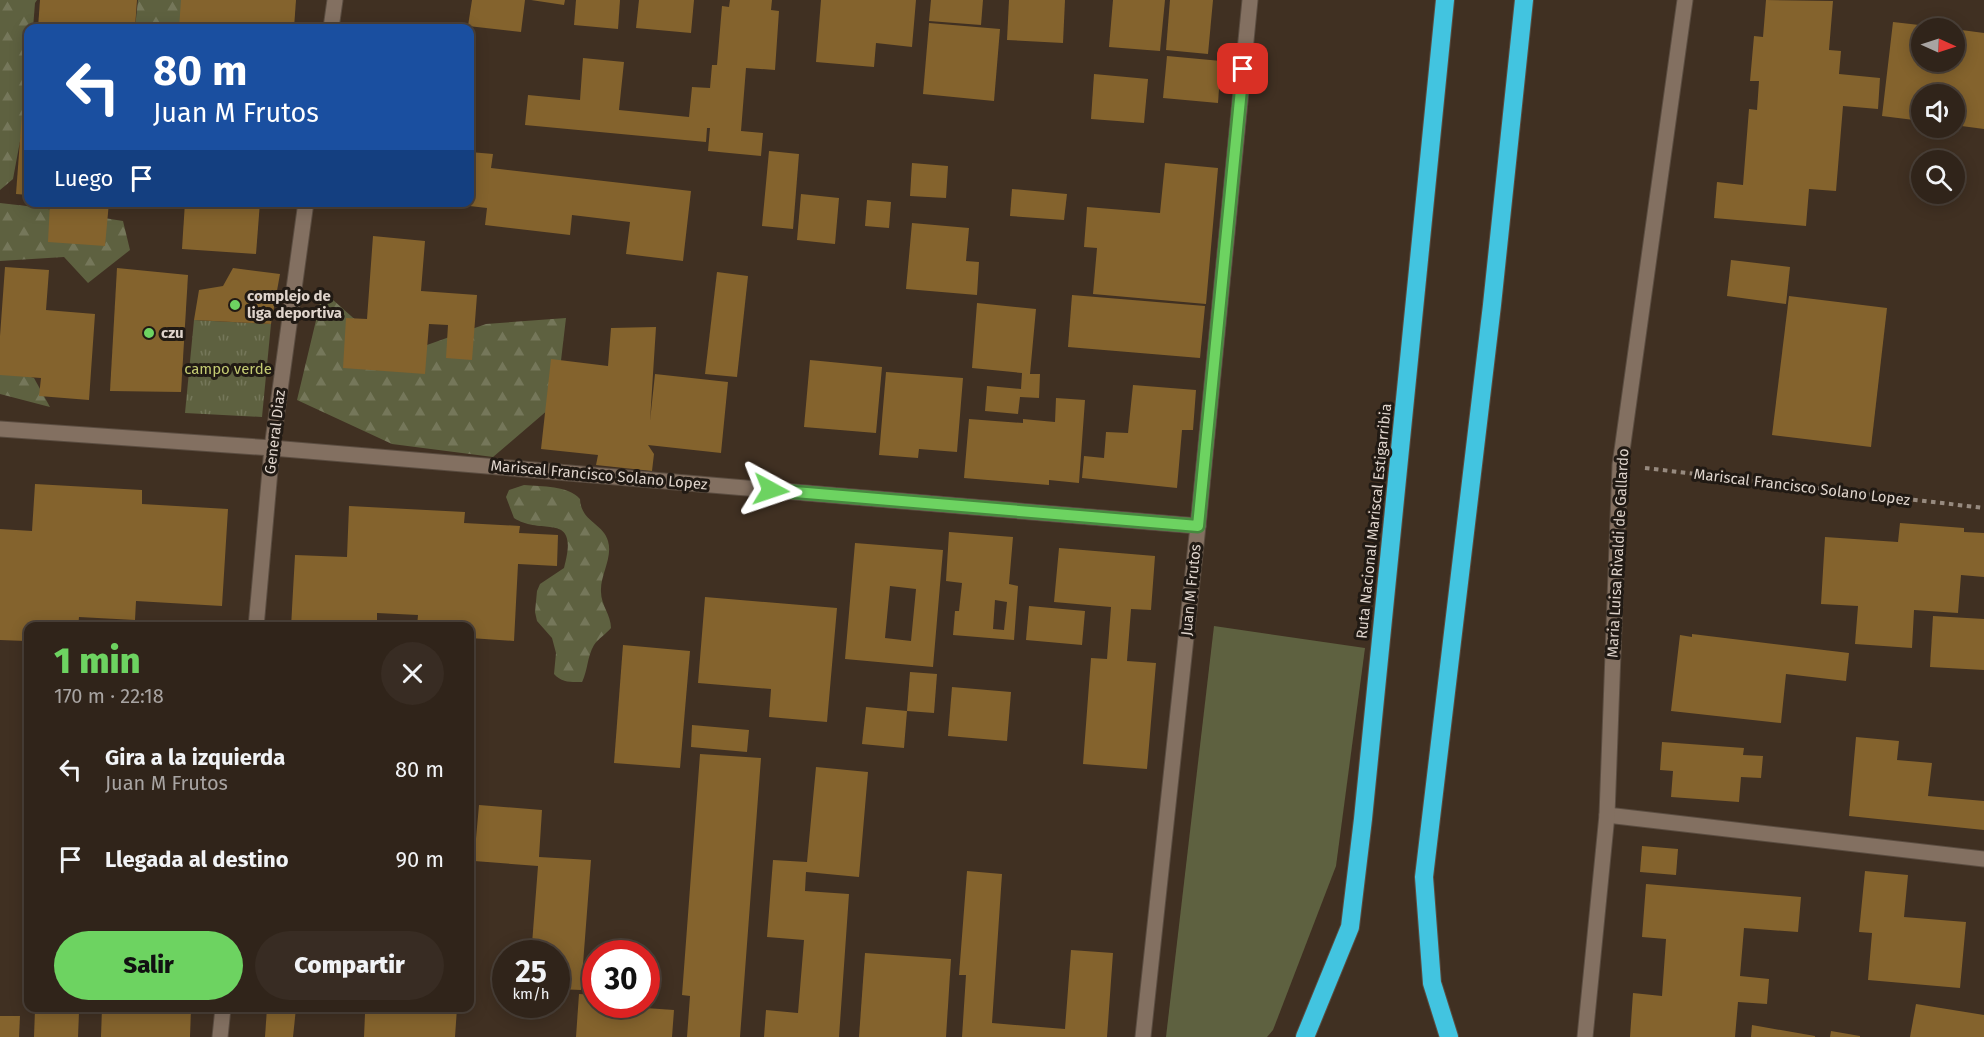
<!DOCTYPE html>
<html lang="es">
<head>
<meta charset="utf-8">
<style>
  :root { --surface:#30241a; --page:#382c23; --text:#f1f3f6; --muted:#a8a4a2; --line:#4b4139; --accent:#6dd361 }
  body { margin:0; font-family:"Fira Sans",sans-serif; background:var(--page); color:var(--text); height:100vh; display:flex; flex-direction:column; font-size:22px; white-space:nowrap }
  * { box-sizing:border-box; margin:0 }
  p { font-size:20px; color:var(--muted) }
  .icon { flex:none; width:33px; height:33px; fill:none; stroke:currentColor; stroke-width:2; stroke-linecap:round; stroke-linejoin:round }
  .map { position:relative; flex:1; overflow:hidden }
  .drawer { position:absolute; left:24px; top:622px; width:450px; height:390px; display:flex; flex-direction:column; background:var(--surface); border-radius:12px; box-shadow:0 3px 15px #0003,0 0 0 2px var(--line) }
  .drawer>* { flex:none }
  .guide { position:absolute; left:24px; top:24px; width:450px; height:183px; border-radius:12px; box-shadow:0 3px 15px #0003,0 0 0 2px var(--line); background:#1a4fa0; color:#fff; overflow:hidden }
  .needle { width:39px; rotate:93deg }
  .fabs { position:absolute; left:1911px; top:18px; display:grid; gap:12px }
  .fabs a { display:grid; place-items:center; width:54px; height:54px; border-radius:50%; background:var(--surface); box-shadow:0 3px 15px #0003,0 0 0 2px var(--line); font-size:30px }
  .speed { position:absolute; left:492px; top:940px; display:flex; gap:12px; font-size:30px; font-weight:700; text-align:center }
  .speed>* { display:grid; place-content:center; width:78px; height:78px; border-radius:50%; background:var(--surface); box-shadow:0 3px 15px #0003,0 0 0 2px var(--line); line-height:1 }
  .speed small { font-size:15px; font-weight:400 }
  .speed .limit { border:9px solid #d22; background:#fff; color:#111 }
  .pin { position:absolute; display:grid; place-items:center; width:51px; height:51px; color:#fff; margin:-26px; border-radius:12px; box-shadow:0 3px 9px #0006 }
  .me { position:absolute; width:66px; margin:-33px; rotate:95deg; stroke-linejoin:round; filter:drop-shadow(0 0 4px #0008) }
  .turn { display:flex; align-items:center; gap:21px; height:126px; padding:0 30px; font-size:27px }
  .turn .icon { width:78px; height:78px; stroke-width:2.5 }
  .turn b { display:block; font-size:42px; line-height:51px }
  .then { display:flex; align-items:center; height:57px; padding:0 30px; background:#0003; gap:12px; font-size:22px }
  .round { display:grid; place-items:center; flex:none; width:63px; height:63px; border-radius:32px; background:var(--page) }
  .headline { display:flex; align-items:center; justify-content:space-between; height:102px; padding:0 30px }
  h1 { font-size:36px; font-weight:800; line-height:45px; color:var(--accent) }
  .action { display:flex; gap:12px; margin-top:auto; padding:12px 30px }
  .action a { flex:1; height:69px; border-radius:36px; background:var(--accent); color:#111; font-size:24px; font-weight:800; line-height:69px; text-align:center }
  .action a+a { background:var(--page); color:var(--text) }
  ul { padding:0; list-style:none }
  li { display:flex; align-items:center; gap:18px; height:90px; padding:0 30px }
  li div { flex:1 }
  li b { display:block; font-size:22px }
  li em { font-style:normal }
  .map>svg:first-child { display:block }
  .grass { fill:#5e6140 }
  .forest { fill:url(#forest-firs) }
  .park { fill:url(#park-tufts) }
  .building { fill:#84632d; fill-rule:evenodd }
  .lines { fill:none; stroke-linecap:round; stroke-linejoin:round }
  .minor-casing { stroke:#5b4d41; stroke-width:17 }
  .highway-casing { stroke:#5b4d41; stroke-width:20 }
  .path { stroke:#978a7f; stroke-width:4; stroke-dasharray:4.5 4.5; stroke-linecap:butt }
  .minor { stroke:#837061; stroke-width:15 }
  .highway { stroke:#42c4e0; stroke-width:18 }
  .route-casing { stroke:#47893f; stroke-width:15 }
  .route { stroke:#6dd361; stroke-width:10 }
  .poi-dot { fill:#6dd361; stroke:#211a14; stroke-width:2 }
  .labels { text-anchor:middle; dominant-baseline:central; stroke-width:6; stroke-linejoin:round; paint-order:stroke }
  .poi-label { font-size:15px; font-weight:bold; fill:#dfd4cc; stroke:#211a14; text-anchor:start }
  .park-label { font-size:15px; fill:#c4cb72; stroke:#211a14 }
  .street-label { font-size:15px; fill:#dfd4cc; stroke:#211a14 }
</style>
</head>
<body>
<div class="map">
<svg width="1984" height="1037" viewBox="0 0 1984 1037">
  <defs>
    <pattern id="forest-firs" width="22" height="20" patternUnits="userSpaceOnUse" patternTransform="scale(1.5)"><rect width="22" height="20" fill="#5e6140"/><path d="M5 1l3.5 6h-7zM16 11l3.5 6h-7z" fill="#75775a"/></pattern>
    <pattern id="park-tufts" width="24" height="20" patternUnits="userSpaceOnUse" patternTransform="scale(1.5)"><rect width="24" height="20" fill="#5e6140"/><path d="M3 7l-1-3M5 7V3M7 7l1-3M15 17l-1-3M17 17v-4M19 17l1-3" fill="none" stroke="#75775a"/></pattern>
  </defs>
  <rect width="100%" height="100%" fill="#403022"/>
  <path class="grass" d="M1214,626L1365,648L1336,866L1273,1030L1267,1037H1166Z"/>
  <g class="forest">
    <path d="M0,0H37L35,3L33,28H28V98L13,179L0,190Z"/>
    <path d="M138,0H228L221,19L212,28H135Z"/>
    <path d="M0,203L35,207L123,221L130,250L88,283L64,257L0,261Z"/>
    <path d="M323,291L396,356L486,324L566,318L556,403L493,457L392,444L297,400Z"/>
    <path d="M0,367L34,378L50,407L0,394Z"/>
    <path d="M524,485C542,487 568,485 580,499C581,522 603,523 608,541C613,558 600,575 601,592C601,605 611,615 611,628C606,634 598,639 594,645C587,657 588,670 582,682C571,682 562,683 554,674L556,653L552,638L537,621L535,612L537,591L540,584L564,568C580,509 543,537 514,518L506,497L509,490Z"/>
  </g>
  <path class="park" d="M194,320L271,324L262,417L185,413Z"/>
  <g class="building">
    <path d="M40,0H137L135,28H38Z"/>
    <path d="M181,0H296L294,28H179Z"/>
    <path d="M472,0H525L521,32L468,26Z"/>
    <path d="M531,0H565L564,5Z"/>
    <path d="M576,0H620L618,29L574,25Z"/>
    <path d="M639,0H694L691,33L636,28Z"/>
    <path d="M730,0H772L771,10L779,11L775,70L746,68L741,131L763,133L761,156L708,151L710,128H707L706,142L525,125L528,95L580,100L583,58L624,62L619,110L689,117L692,87L710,88L712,65H717L722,6L729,7Z"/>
    <path d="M821,0H916L912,47L876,43L874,67L816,62Z"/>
    <path d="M931,0H983L981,25L929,21Z"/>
    <path d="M1009,0H1065L1063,43L1007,40Z"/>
    <path d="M1113,0H1165L1160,51L1109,47Z"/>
    <path d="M1170,0H1213L1208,54L1166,50Z"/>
    <path d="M1766,0L1833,1L1829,50L1841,51L1839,74L1880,78L1878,109L1843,106L1836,191L1809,189L1806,226L1714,218L1717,182L1743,185L1749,109L1757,110L1759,81H1750L1754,36L1763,37Z"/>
    <path d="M1893,22L1937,27L1922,28V62H1954V29L1984,33V129L1954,125V94H1922V121L1882,116Z"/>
    <path d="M929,23L1000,29L994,101L923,94Z"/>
    <path d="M1167,56L1221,61L1218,103L1163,98Z"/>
    <path d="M25,73L28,74V195L16,194Z"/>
    <path d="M1094,74L1148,79L1144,123L1091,119Z"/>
    <path d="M769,151L799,154L793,229L762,226Z"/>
    <path d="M470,152L493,154L491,168L691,191L683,261L626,254L630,222L572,215L570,235L485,225L487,208L452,204V202H470Z"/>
    <path d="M912,163L948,166L946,198L910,196Z"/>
    <path d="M1165,163L1218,168L1206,304L1093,294L1097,248L1084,247L1087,207L1160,213Z"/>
    <path d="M1012,189L1067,194L1064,220L1010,216Z"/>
    <path d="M801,194L839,198L835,244L797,240Z"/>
    <path d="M867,200L891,202L889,228L865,226Z"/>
    <path d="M50,202H109L105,246L48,242Z"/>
    <path d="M185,202H260L256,254L182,249Z"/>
    <path d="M912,223L969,228L966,261L979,262L977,295L906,289Z"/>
    <path d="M373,236L425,241L421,291L477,295L472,360L446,358L448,325L429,324L425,374L343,368L346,318L367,319Z"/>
    <path d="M1731,260L1790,267L1786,304L1727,296Z"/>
    <path d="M5,267L49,270L46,310L95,314L89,400L39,396L41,378L0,375V336Z"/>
    <path d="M117,268L188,275L181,392L110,391Z"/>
    <path d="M233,268L280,274L271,324L194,320L199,290L223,286Z"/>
    <path d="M717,272L748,276L737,377L705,374Z"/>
    <path d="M1072,295L1205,306L1200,358L1068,347Z"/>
    <path d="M1789,296L1887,308L1871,447L1772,435Z"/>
    <path d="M977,303L1036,309L1030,374H1040L1039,398L1020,397L1018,414L985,411L987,386L1021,389L1022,373L972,368Z"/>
    <path d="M656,327L650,421L655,374L728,382L721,453L648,445L654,454L652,471L596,465L598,455L541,449L551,359L608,366L611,328Z"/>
    <path d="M810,360L882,367L876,433L804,427Z"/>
    <path d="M886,372L963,378L957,452L919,449L918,458L879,455Z"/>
    <path d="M1133,385L1196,390L1193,430H1182L1177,488L1082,478L1084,456L1104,458L1106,432L1128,433Z"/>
    <path d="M1056,398L1085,400L1079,483L1049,480V485L964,478L969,419L1023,423V419L1055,422Z"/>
    <path d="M35,484L142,490V504L228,509L222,606L136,601L135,620L79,617L78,627H28V715L22,714L26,641L0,640V529L32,531Z"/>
    <path d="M349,506L465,512L464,523L520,526L519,533L558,535L557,566L518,564L514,641L470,638V627H417L418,615L377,613V627H291L295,555L347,557Z"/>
    <path d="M1900,523L1964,528V532L1984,533V577L1961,575L1958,613L1914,610L1912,648L1855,644L1858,606L1821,604L1825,537L1898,542Z"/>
    <path d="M949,532L1013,537L1009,584L1018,586L1014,640L953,635L955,611H959L962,583L946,581ZM995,600L1007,602L1004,630L993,629Z"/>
    <path d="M855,543L943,550L933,667L845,659ZM890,586L916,589L911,641L885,638Z"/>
    <path d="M1059,548L1155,556L1151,610L1131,609L1127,661L1156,663L1147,769L1083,764L1091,658L1107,659L1111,607L1054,602Z"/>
    <path d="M705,597L837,608L827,722L769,717L771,689L698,683Z"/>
    <path d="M1029,606L1085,611L1082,645L1026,640Z"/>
    <path d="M1933,616L1984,619V670L1930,667Z"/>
    <path d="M1692,634L1849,653L1846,681L1786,674L1781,723L1671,711L1680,635L1692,637Z"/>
    <path d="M623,645L690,651L680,768L614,763Z"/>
    <path d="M910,672L937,674L934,713L907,711Z"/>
    <path d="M952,687L1011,692L1007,741L948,736Z"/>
    <path d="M866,707L907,711L904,748L862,744Z"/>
    <path d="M692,725L749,730L747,752L691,747Z"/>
    <path d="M1856,737L1899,741L1897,760L1932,763L1928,796L1984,801V830L1849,816Z"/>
    <path d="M1662,742L1744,748L1743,755L1763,756L1761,778L1741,777L1739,802L1671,797L1673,771L1660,770Z"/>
    <path d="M700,754L761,758L740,1037H687L690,996L682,995Z"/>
    <path d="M816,767L868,772L859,877L806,872L805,891L849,894L839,1037H764L766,1010L798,1013L804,940L767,937L773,860L807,862Z"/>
    <path d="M479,805L542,810L539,857L591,860L581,990L556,989V954H527L528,944H532L538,866L474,861Z"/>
    <path d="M1642,846L1678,849L1676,875L1640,872Z"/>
    <path d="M967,871L1002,874L992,1023L1065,1029L1071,950L1113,953L1107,1037H962L966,975H959Z"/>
    <path d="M1865,871L1908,875L1904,917L1966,922L1960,988L1868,980L1872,933L1859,932Z"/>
    <path d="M1646,884L1801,897L1798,932L1744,928L1740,976L1769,979L1767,1004L1738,1002L1735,1037H1630L1633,993L1662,996L1666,939L1642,937Z"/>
    <path d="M865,953L951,959L946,1037H859Z"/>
    <path d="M579,994L596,995V1005H631V1007L674,1010L672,1037H576Z"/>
    <path d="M1916,1004L1984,1015V1037H1910Z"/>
    <path d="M102,1008H191L190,1037H101Z"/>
    <path d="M267,1008H296L293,1037H265Z"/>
    <path d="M302,1008H457L455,1037H364L365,1014L302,1010Z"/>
    <path d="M35,1010L79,1012L78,1037H34Z"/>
    <path d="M0,1016H20L19,1037H0Z"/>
    <path d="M1752,1025L1815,1036V1037H1751Z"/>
    <path d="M1831,1031L1860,1036V1037H1830Z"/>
  </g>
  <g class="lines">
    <g class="minor-casing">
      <g id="minor">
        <path d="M331,28L335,0"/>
        <path d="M0,429L272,448L1198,526"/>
        <path d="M256,627L272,448L306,202"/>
        <path d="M1607,815L1984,859"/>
        <path d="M220,1037L223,1008"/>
        <path d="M1143,1037L1198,526L1250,0"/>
        <path d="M1585,1037L1607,815L1620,465L1685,0"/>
      </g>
    </g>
    <g class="highway-casing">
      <g id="highway">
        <path d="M1305,1037L1350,927L1363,819L1445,0"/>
        <path d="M1449,1037L1432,983L1424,877L1492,305L1524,0"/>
      </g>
    </g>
    <path class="path" d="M1645,468L1984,508"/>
    <use href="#minor" class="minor"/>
    <use href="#highway" class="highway"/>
  </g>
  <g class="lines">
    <g class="route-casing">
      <path id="route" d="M771,490L1198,526L1243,69"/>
    </g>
    <use href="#route" class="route"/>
  </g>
  <g class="poi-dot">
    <circle cx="235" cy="305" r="6"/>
    <circle cx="149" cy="333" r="6"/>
  </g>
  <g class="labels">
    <g class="poi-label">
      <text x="247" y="296">complejo de<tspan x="247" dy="17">liga deportiva</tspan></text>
      <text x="161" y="333">czu</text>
    </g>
    <g class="park-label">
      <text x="228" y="369">campo verde</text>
    </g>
    <g class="street-label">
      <text transform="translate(275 432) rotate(-83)">General Diaz</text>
      <text transform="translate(599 475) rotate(5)">Mariscal Francisco Solano Lopez</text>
      <text transform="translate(1802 487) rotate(7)">Mariscal Francisco Solano Lopez</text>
      <text transform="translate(1374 521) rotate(-84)">Ruta Nacional Mariscal Estigarribia</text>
      <text transform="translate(1618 553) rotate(-87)">Maria Luisa Rivaldi de Gallardo</text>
      <text transform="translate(1191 590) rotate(-84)">Juan M Frutos</text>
    </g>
  </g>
</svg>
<div class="fabs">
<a><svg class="needle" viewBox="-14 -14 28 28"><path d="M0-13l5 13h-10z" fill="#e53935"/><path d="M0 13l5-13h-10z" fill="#a8a4a2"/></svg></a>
<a><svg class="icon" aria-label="sound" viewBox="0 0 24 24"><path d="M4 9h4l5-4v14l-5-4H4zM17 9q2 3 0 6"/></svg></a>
<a><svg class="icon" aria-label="search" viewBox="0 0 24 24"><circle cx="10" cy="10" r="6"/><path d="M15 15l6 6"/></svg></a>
</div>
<div class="speed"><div>25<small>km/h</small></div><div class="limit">30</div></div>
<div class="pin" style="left:1243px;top:69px;background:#d93025"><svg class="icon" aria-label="arrive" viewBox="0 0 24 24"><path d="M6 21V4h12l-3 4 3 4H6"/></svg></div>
<svg class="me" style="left:771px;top:490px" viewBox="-20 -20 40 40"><path d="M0-17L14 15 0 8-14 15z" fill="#6dd361" stroke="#fff" stroke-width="4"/></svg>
<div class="guide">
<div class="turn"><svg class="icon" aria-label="left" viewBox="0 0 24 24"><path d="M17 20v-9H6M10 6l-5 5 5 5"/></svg><div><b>80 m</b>Juan M Frutos</div></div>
<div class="then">Luego<svg class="icon" aria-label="arrive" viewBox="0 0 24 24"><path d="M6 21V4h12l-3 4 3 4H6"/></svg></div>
</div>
<section class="drawer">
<div class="headline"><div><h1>1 min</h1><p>170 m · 22:18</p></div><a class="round"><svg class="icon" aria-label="close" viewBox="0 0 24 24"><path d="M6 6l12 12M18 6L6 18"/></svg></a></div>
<ul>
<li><svg class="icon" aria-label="left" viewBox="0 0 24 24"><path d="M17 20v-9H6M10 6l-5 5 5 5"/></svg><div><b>Gira a la izquierda</b><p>Juan M Frutos</p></div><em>80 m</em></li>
<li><svg class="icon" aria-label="arrive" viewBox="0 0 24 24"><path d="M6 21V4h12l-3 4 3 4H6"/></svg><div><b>Llegada al destino</b></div><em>90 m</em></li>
</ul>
<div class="action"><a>Salir</a><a>Compartir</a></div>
</section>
</div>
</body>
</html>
